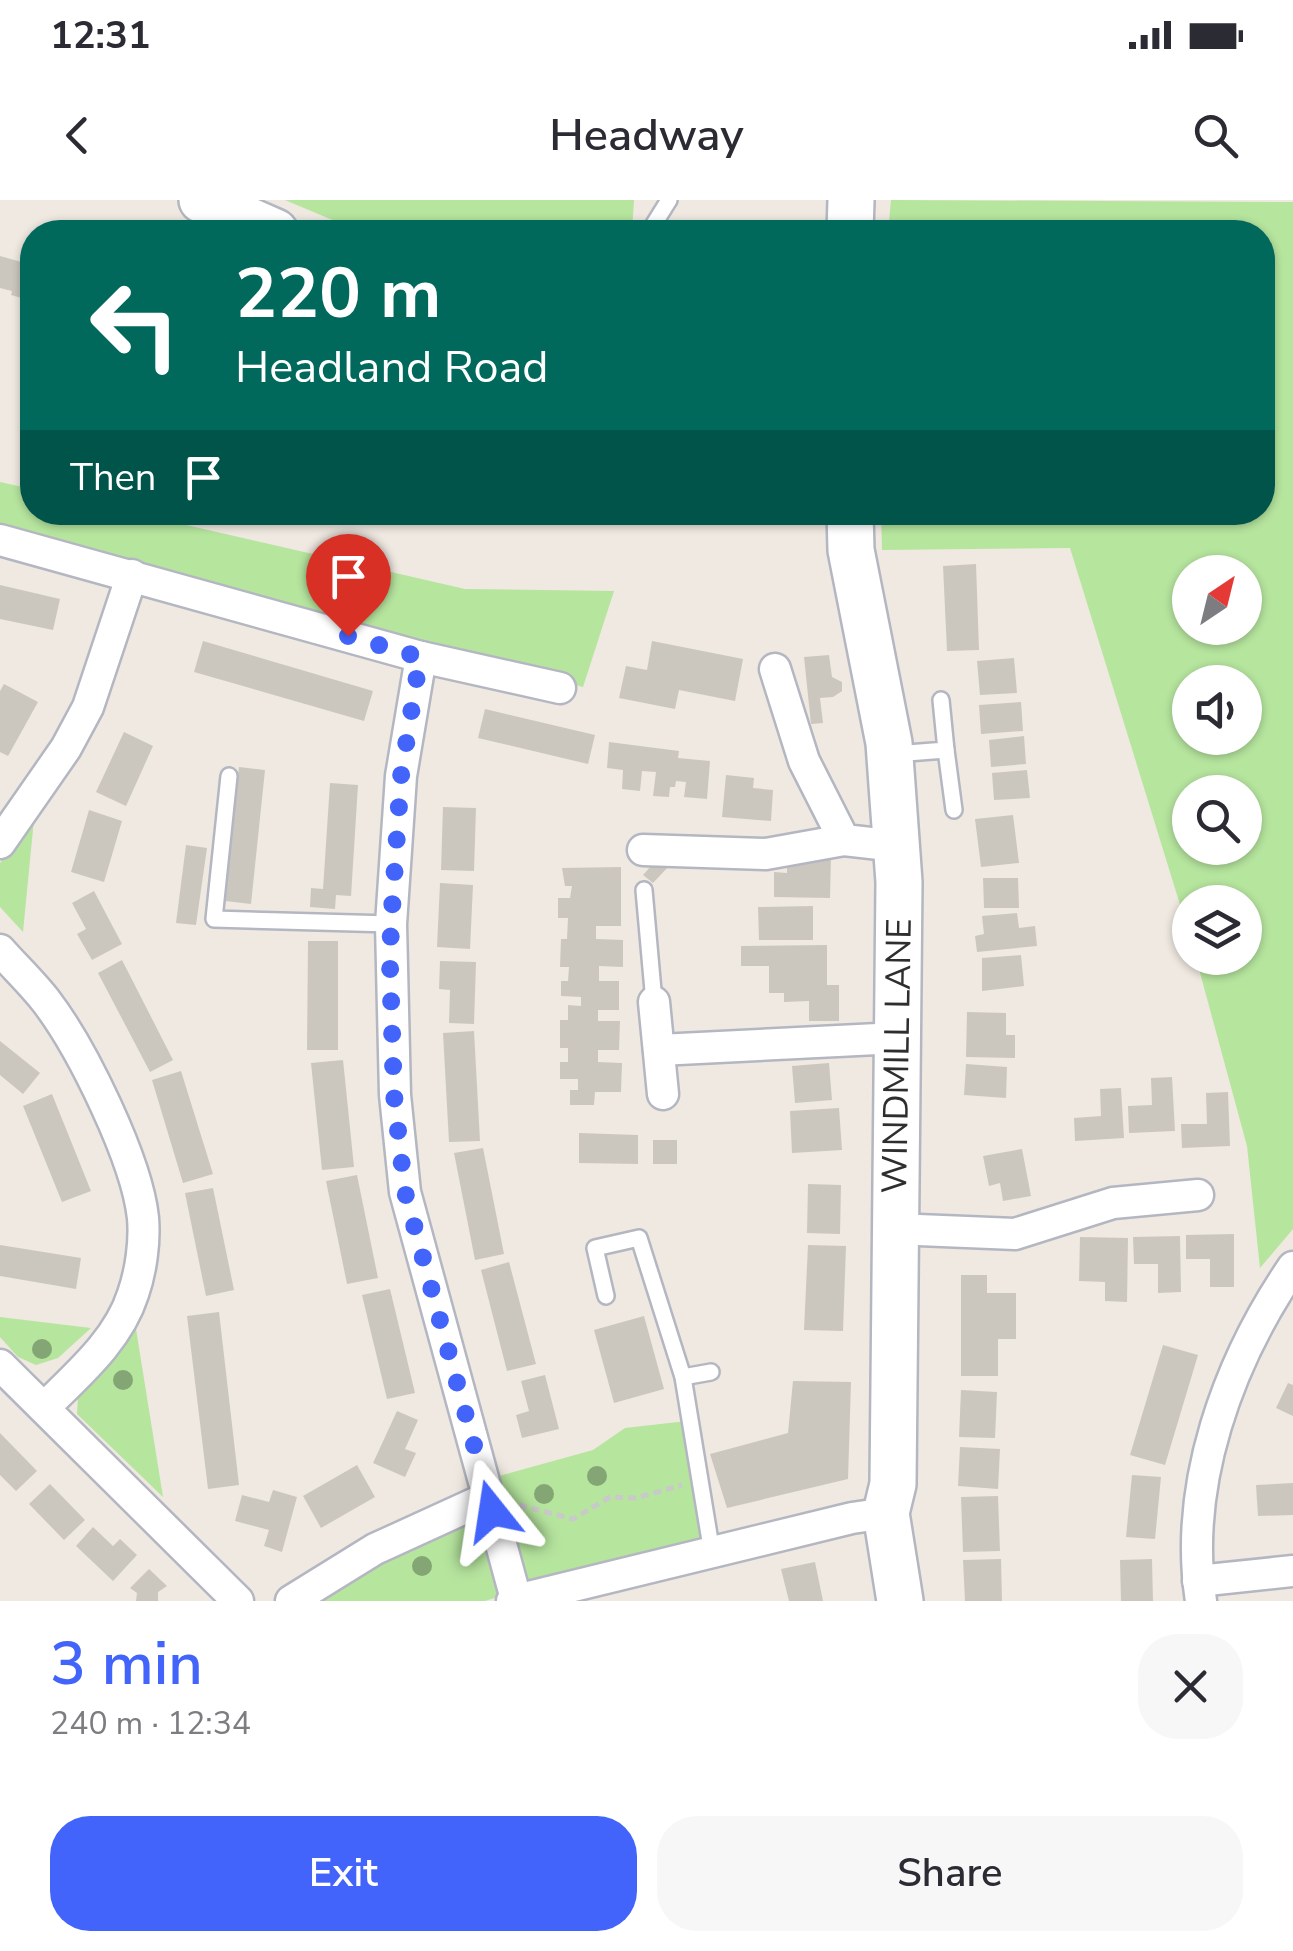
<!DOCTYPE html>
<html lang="en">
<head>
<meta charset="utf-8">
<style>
  :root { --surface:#fff; --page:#f7f7f7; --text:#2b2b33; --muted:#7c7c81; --accent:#4264fb }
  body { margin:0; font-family:"Nunito Sans",sans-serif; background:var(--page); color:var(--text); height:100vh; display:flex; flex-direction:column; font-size:38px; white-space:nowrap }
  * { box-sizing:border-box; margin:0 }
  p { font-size:32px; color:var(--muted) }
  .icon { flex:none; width:55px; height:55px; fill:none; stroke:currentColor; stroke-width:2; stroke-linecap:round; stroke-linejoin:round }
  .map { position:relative; height:1401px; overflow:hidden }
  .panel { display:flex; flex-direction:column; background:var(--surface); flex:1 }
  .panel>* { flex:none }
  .banner { position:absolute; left:20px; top:20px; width:1255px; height:305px; border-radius:40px; box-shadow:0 2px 8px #0004; background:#00695c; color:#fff; overflow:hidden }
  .needle { width:65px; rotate:35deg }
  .controls { position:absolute; left:1172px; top:355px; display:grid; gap:20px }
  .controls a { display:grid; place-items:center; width:90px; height:90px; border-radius:50%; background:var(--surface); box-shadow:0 2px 8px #0004; font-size:50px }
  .pin { position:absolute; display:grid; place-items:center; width:85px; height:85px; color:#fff; margin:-102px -42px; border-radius:50% 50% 50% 0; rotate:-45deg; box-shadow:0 0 10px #0007 }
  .pin .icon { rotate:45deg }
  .me { position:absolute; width:110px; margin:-55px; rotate:345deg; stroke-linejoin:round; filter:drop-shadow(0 0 8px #0008) }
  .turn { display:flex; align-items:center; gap:35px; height:210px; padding:0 50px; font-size:45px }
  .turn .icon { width:130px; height:130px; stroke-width:2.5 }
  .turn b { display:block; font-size:70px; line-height:85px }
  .then { display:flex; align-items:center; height:95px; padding:0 50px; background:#0003; gap:20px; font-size:38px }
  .round { display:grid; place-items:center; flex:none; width:105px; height:105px; border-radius:40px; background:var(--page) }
  .overview { display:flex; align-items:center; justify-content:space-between; height:170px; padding:0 50px }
  h1 { font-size:60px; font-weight:600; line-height:75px; color:var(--accent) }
  .primary-button { display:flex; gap:20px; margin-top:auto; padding:20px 50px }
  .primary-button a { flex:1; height:115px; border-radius:40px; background:var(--accent); color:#fff; font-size:40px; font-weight:600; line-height:115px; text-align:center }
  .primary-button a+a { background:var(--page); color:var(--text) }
  .status { display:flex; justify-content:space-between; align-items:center; height:70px; padding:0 50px; background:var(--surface); direction:ltr }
  .status svg { height:28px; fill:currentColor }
  header { display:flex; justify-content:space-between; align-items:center; height:130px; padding:0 50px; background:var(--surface); font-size:45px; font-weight:600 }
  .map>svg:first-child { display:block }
  .green { fill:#b6e59e; fill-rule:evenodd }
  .building { fill:#cbc7bf }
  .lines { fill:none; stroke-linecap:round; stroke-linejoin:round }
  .lane-casing { stroke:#b4b7c1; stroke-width:20 }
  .street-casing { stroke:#b4b7c1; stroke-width:35 }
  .secondary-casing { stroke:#b4b7c1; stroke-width:50 }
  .path { stroke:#c9c9c9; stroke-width:5; stroke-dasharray:8 5; stroke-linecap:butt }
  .lane { stroke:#fff; stroke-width:15 }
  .street { stroke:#fff; stroke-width:30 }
  .secondary { stroke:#fff; stroke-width:45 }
  .tree { fill:#84a574 }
  .route { stroke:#4264fb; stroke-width:18; stroke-dasharray:0 32.4 }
  .labels { text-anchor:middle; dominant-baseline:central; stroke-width:8; stroke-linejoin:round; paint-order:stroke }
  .street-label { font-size:35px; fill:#2e2e2e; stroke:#fff }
</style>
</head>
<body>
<div class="status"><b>12:31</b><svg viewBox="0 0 49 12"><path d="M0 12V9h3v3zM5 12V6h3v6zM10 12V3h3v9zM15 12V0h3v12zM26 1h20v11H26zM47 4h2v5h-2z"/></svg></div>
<header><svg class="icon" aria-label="back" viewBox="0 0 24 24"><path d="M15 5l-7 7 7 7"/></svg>Headway<svg class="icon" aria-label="search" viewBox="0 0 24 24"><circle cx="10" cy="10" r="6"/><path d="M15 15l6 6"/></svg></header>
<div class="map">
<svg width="1293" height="1401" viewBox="0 0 1293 1401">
  <rect width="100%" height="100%" fill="#efe9e1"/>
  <g class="green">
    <path d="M285,0H634L632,32H361Z"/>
    <path d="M891,0L1293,2V1029L1260,1068L1247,946L1196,758H1245V702H1190V737L1070,348L882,350L881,313L1262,312V32H888ZM1190,372H1245V428H1190ZM1190,482H1245V538H1190ZM1190,592H1245V648H1190Z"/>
    <path d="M0,282L32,289V312L134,313L465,389L614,391L583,487L235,388L0,329Z"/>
    <path d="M34,619L23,732L0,707V663Z"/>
    <path d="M0,1117L91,1128L58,1158L36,1165L18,1157L0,1137Z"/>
    <path d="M136,1129L163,1297L77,1214L78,1196Z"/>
    <path d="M687,1221L704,1342L518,1386L492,1278L593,1250L625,1228Z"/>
    <path d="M486,1304L508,1394L485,1401H302Z"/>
  </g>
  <g class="building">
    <path d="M0,56L32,65V101L11,95L12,91L0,88Z"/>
    <path d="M976,364L979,450L947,451L943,366Z"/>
    <path d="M0,385L60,399L53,430L0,419Z"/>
    <path d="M203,441L373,491L364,521L194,472Z"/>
    <path d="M652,441L743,459L735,501L679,490L675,509L619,498L626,466L647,470Z"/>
    <path d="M829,455L832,477L842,482V491L833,497L820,498L823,523L811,524L804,457Z"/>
    <path d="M1014,458L1017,493L980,495L977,461Z"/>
    <path d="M4,484L38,502L8,556L0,552V491Z"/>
    <path d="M1021,502L1023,531L981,534L979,505Z"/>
    <path d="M485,509L595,535L588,564L478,538Z"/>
    <path d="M124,532L153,546L126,606L96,592Z"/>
    <path d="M1024,536L1026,564L991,567L989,540Z"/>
    <path d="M609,542L679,551L678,558L710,561L707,599L684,597L686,582L676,581L675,587H670L669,597L653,596L656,572L642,571L640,591L622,589L623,570L607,568Z"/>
    <path d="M239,567L265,570L251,704L225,701Z"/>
    <path d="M1027,570L1030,598L994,600L992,573Z"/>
    <path d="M726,575L754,578L753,588L773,590L771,621L722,617Z"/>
    <path d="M330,583L358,585L351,696L336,695L335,709L310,707L311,688L323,689Z"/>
    <path d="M443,607L476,608L474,671L441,670Z"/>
    <path d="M89,610L122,621L104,682L71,672Z"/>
    <path d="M1013,615L1019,663L981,667L975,619Z"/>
    <path d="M186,645L207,648L196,725L176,723Z"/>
    <path d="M787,655H831L830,698L774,697V672L787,673Z"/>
    <path d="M659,657L669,666L653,683L643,675Z"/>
    <path d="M621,667V726H596V739L623,740V767L599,766V781H619V810H598V821H620L619,850H598V862L622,863L621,892H595L594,905H570V890H578V879H560V862H568V848H560V820H568V805L581,806V797L561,796V781H568L569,767H560L561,739H567L568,718H558V698H570L572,686H565L562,668Z"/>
    <path d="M983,678H1018L1019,708H984Z"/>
    <path d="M440,683L473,685L470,749L437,747Z"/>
    <path d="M94,691L122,744L92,760L77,734L86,729L72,703Z"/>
    <path d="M813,706V740H759L758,707Z"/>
    <path d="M1017,713L1019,728L1035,726L1037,746L977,752L975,736L984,734L982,716Z"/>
    <path d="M308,741H338V850H307Z"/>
    <path d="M827,745V785H839V821H809V801L784,802V793H769V766H741V746Z"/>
    <path d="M1021,755L1024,786L982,791V758Z"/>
    <path d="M122,760L173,860L150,872L98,773Z"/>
    <path d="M440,761L476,762L474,824L449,823L450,790L439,789Z"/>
    <path d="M967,812L1006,813V835H1015V858L966,857Z"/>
    <path d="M474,831L480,941L449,942L443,833Z"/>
    <path d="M0,841L40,873L23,894L0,875Z"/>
    <path d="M343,860L354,967L322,970L311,863Z"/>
    <path d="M829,863L832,900L795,903L792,866Z"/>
    <path d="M966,864L1007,867L1006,898L964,895Z"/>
    <path d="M181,871L213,974L183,983L152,880Z"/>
    <path d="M1172,877L1175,931L1129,933L1128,906L1152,905L1151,878Z"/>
    <path d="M1121,888L1124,938L1075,941L1074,918L1101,916L1100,889Z"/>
    <path d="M1228,892L1230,946L1182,948L1181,924H1207L1206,893Z"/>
    <path d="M52,894L91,991L62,1002L23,906Z"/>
    <path d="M839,908L842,950L792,953L790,911Z"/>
    <path d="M579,933L638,935V964L579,963Z"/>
    <rect x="653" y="940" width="24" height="24"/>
    <path d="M483,948L504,1054L475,1060L454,953Z"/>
    <path d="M1022,949L1031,996L1003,1001L1000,983L989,986L983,956Z"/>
    <path d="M357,975L378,1078L347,1084L326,981Z"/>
    <path d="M808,984L841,985L840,1034L807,1033Z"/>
    <path d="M213,988L234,1090L206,1096L185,993Z"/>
    <path d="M1234,1034V1087H1210V1059H1186V1035Z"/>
    <path d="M1180,1036L1181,1092L1158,1093V1064H1134L1133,1037Z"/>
    <path d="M1080,1037L1128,1038L1127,1102L1105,1101V1082L1079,1081Z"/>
    <path d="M0,1045L81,1058L76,1089L0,1076Z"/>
    <path d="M808,1045L846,1046L843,1131L804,1130Z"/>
    <path d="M509,1062L536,1164L507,1171L481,1070Z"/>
    <path d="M961,1075H987V1093H1016V1139H998V1176H961Z"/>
    <path d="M390,1089L415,1193L387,1199L362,1095Z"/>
    <path d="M219,1112L239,1285L208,1289L187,1116Z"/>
    <path d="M644,1116L664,1189L614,1203L594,1130Z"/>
    <path d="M1163,1145L1198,1155L1165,1265L1130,1255Z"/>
    <path d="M545,1175L559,1229L522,1238L516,1215L529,1211L521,1181Z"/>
    <path d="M793,1181L851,1182L848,1279L727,1308L710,1254L788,1233Z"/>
    <path d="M1288,1183L1293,1185V1216L1276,1208Z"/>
    <path d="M961,1190L997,1192L995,1238L959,1237Z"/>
    <path d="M397,1211L418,1220L405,1249L416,1253L405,1277L373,1263Z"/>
    <path d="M0,1233L37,1271L16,1291L0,1275Z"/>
    <path d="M960,1247L1000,1249L998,1289L958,1286Z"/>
    <path d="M357,1265L375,1297L321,1328L303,1296Z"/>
    <path d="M1132,1275L1161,1277L1155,1339L1126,1337Z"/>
    <path d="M1293,1283V1315L1258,1316L1256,1285Z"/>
    <path d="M50,1284L85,1320L64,1340L29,1304Z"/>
    <path d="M273,1290L297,1297L282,1352L264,1346L269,1330L235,1321L242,1295L269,1302Z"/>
    <path d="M998,1296L1000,1351L963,1352L961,1297Z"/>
    <path d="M93,1327L113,1346L120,1339L137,1355L113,1381L76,1346Z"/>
    <path d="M1001,1359L1002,1401H965L963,1360Z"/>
    <path d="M1152,1359L1153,1401H1121L1120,1360Z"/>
    <path d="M815,1362L823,1401H789L781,1369Z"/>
    <path d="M149,1369L167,1386L158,1392V1401H136L137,1393L130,1388Z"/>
  </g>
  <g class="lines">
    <g class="lane-casing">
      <g id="lane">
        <path d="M649,32L669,0"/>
        <path d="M946,550L954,610"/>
        <path d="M894,554L946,550L941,500"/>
        <path d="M229,576L214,719L391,724"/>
        <path d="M644,690L654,802"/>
        <path d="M606,1096L595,1048L639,1038L683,1177L712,1353"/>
        <path d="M683,1177L711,1172"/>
      </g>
    </g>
    <g class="street-casing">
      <g id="street">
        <path d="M0,340L421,457L560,488"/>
        <path d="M421,457L401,576L391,724L395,895L405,992L516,1399"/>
        <path d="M775,469L804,561L844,640L897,646"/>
        <path d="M0,643L66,548L88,507L132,375"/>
        <path d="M643,650L766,654L844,640"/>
        <path d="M0,750C15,767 32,783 46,801C82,848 137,960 143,1018C145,1042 141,1071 133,1094C118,1141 77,1175 44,1208"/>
        <path d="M654,802L663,894"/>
        <path d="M659,850L898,838"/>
        <path d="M894,1029L1015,1034L1113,1003L1198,995"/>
        <path d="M0,1165L238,1401"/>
        <path d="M1198,1381L1293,1371"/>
        <path d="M291,1401L375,1349L489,1297"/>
        <path d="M512,1401L852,1318L886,1313"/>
        <path d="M1201,1401C1183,1285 1228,1162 1293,1067"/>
      </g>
    </g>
    <g class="secondary-casing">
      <g id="secondary">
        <path d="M202,0L275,32"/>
        <path d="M850,32L851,0"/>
        <path d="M850,312L851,350L889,543L899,682L893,1284L886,1313L900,1401"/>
      </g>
    </g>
    <path class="path" d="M519,1305L573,1319L610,1297L636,1298L682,1285"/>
    <use href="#lane" class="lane"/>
    <use href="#street" class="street"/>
    <use href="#secondary" class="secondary"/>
  </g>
  <g class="tree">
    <circle cx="42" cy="1149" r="10"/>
    <circle cx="123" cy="1180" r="10"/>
    <circle cx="597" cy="1276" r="10"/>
    <circle cx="544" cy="1294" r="10"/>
    <circle cx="422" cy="1366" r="10"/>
  </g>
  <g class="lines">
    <path class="route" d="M348,436L420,457L401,576L391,724L390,764L394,895L405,992L492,1311"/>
  </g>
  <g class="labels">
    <g class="street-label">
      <text transform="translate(897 856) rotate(-89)">WINDMILL LANE</text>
    </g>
  </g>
</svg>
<div class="controls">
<a><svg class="needle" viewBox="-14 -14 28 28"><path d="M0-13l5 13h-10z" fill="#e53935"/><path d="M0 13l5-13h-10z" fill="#7c7c81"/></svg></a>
<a><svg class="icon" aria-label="sound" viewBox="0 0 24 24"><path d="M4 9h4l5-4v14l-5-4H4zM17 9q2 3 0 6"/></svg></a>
<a><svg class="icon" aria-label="search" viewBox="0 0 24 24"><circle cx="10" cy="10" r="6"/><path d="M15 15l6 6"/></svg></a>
<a><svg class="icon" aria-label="layers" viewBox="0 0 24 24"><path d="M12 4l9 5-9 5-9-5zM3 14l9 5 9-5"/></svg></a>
</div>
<div class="pin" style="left:348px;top:436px;background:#d93025"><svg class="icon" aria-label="arrive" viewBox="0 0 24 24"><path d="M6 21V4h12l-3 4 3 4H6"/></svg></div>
<svg class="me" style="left:492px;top:1311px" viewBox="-20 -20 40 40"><path d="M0-17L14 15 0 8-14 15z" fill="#4264fb" stroke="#fff" stroke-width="4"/></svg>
<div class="banner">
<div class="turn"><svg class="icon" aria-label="left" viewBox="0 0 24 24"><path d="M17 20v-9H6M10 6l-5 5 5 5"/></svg><div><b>220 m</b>Headland Road</div></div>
<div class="then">Then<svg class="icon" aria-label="arrive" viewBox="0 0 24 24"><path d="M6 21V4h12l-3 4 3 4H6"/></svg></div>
</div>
</div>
<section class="panel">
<div class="overview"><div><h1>3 min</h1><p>240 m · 12:34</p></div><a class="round"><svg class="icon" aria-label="close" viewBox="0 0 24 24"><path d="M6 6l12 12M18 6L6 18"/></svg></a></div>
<div class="primary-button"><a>Exit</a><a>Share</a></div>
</section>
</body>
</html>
